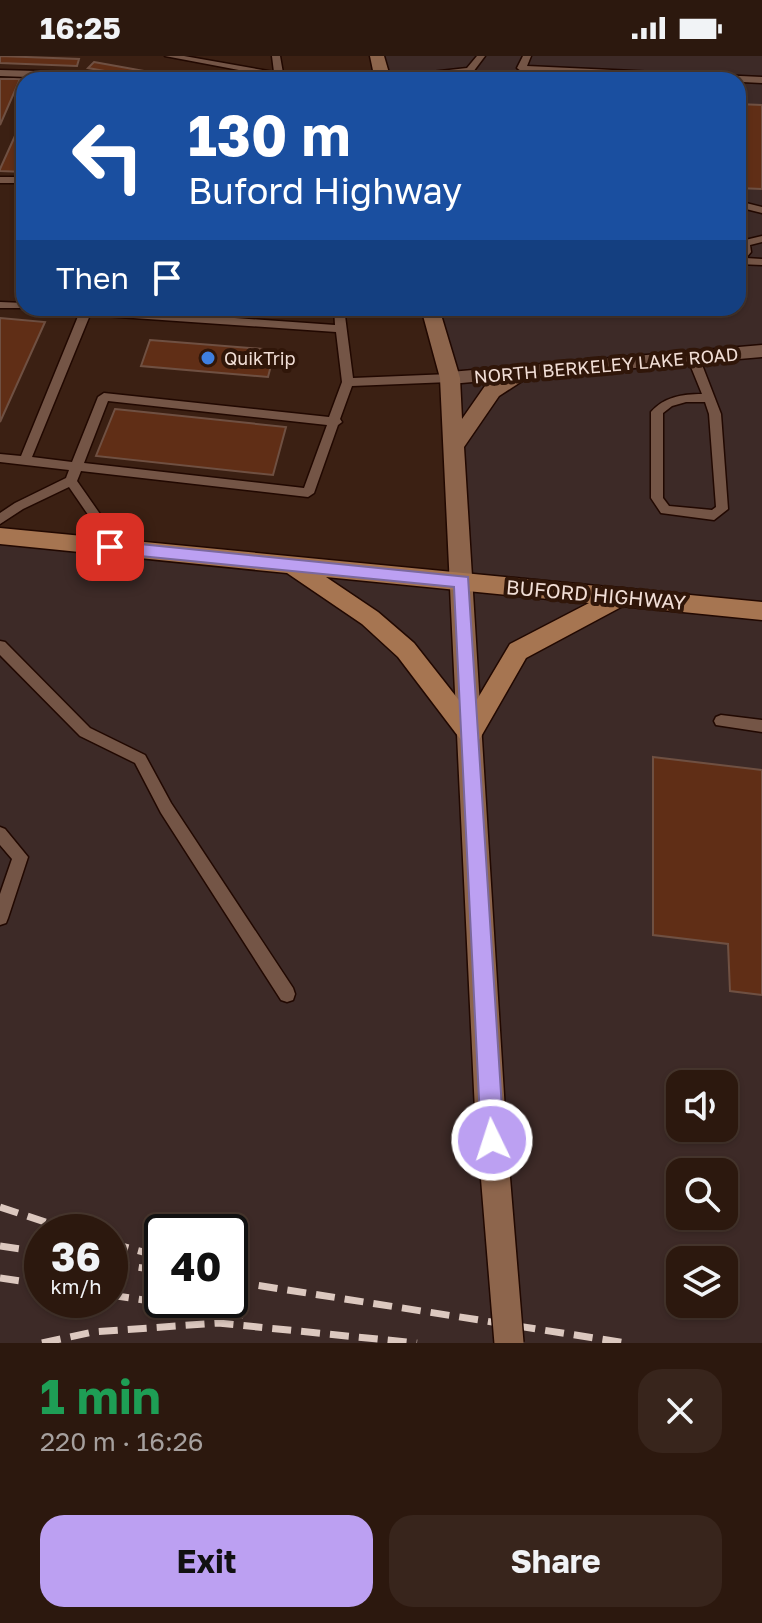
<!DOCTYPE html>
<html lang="en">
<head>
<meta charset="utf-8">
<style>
  :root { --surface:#2c180e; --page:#38251c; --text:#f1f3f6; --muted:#a6a09e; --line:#48372e; --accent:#bca0f2 }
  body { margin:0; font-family:"Golos Text",sans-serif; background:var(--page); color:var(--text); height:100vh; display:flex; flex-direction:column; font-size:30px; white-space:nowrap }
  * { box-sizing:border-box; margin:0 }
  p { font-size:26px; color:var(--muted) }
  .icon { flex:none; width:44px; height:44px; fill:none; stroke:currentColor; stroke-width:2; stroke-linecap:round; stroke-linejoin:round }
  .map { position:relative; height:1287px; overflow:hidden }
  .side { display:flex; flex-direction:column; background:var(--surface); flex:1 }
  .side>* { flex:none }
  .hud { position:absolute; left:16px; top:16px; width:730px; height:244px; border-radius:24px; box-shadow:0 2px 6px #0004,0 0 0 2px var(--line); background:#1a4fa0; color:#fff; overflow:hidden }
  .tools { position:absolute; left:666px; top:1014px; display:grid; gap:16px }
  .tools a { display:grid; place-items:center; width:72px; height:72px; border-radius:16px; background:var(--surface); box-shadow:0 2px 6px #0004,0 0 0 2px var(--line); font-size:40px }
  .speed { position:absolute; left:24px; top:1158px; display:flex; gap:16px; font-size:40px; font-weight:700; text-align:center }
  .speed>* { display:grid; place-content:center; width:104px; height:104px; border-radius:50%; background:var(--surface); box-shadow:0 2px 6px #0004,0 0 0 2px var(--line); line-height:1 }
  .speed small { font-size:20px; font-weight:400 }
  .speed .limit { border:4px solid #111; border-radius:12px; background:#fff; color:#111 }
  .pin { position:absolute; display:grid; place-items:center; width:68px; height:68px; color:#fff; margin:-34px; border-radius:16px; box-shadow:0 4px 12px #0006 }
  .me { position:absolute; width:88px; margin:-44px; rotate:356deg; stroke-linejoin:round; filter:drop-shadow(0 0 6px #0008) }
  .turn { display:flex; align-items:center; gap:28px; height:168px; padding:0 40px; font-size:36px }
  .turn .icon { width:104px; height:104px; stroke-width:2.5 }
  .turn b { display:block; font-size:56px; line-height:68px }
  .then { display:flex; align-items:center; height:76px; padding:0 40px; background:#0003; gap:16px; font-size:30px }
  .round { display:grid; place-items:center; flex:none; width:84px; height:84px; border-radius:24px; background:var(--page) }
  .overview { display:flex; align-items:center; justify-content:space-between; height:136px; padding:0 40px }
  h1 { font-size:48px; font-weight:700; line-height:60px; color:#1e9e55 }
  .action { display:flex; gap:16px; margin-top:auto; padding:16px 40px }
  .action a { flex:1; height:92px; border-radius:24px; background:var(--accent); color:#111; font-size:32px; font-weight:700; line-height:92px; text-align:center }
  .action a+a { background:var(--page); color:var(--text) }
  .status { display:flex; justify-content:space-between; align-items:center; height:56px; padding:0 40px; background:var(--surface); direction:ltr }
  .status svg { height:22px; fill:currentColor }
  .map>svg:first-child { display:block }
  .industrial { fill:#3d2a27; fill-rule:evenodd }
  .building { fill:#602e16; stroke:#6f5042; stroke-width:2 }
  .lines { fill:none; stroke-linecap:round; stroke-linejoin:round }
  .lane-casing { stroke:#210801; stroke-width:3 }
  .street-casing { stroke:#210801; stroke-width:3 }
  .secondary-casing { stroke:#210801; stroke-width:3 }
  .primary-casing { stroke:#210801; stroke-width:3 }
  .lane { fill:#745546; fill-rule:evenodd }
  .street { fill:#745546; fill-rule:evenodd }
  .secondary { fill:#8d654c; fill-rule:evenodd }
  .primary { fill:#a67551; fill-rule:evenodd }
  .rail { stroke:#dcc8bf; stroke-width:7; stroke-dasharray:19 10; stroke-linecap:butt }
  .secondary-bridge-casing { stroke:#210801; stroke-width:32; stroke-linecap:butt }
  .secondary-bridge { stroke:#8d654c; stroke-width:29 }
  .route { fill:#bca0f2; stroke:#7a689d; stroke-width:2 }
  .shop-dot { fill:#3f7fe0; stroke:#301609; stroke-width:3 }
  .labels { text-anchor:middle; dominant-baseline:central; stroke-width:8; stroke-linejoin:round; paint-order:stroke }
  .far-poi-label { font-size:18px; fill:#f1ded6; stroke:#301609; text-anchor:start }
  .far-street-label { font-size:18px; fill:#f1ded6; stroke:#301609 }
  .street-label { font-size:20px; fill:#f1ded6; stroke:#301609 }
</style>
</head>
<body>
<div class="status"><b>16:25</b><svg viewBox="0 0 49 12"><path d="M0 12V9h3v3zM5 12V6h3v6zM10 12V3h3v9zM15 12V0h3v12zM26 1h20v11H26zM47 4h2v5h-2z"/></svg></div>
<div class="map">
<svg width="762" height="1287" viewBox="0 0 762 1287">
  <rect width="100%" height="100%" fill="#3b2013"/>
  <path class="industrial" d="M377,0H762V1287H0V480L462,526L460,475L430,252H738V24H383ZM680,1028H724V1072H680ZM680,1116H724V1160H680ZM42,1176H110V1244H42ZM162,1176H230V1244H162ZM680,1204H724V1248H680Z"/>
  <g class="building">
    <path d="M0,0L79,3L77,10L0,7Z"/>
    <path d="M94,6L194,24H155L88,12Z"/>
    <path d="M0,23H20L0,69Z"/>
    <path d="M738,48L762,49V133L738,132Z"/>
    <path d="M24,60V116L0,115V113Z"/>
    <path d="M0,262L45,266L0,366Z"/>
    <path d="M150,284L275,294L268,321L141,310Z"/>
    <path d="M115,353L286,371L273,419L96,400Z"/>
    <path d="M653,701L762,714V939L730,935L728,888L653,879Z"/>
  </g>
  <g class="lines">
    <g class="lane-casing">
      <g id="lane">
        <path d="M165,0H184L274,16L272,0H280L283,17L310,24H291Z"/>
        <path d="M477,0H485L473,16L408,24H382L386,21L467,12Z"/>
        <path d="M523,0H531L527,10L762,21V27L521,15L517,12Z"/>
        <path d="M0,14L75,16L109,24L0,20Z"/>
        <rect x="0" y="121" width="24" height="6"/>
        <path d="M738,145L762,151V157L738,151Z"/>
        <path d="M762,180V186L750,189L751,196L746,202L762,203V209L738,208L741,185Z"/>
        <path d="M0,246L24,247V252H28H0Z"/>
        <path d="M39,252H92L335,269L334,252H344L353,322L450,318L456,322L450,326L352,330L340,363L342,366L338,369L314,437L308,441L81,415L77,425L100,458L116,491L110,496L106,494L91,463L69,431L23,453L0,468V457L15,447L66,422L69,414L0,406V398L21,400L79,258L44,255ZM90,259L336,276L342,326L329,361L104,337L98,341L72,406L32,401ZM108,345L327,369L304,432L84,407Z"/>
        <path d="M693,297L699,301L721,358L728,453L714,464L661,457L651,442V356C664,341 682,338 702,338L687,301ZM686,346H705L709,358L716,451L712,454L669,450L663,442V357L672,350Z"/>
        <path d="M0,585L5,586L90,672L145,699L171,747L293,932L295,938L293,944L287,946L281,944L161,757L135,707L80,680L0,599Z"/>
        <path d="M721,659L762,664V676L716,669L714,665L716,661Z"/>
        <path d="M0,771L5,773L28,801L8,862L6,867L0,869V838L12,803L0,789Z"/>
      </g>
    </g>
    <g class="street-casing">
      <path id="street" d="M762,289V301L450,328L440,322L450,316Z"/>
    </g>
    <g class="secondary-casing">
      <g id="secondary">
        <path d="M370,0H384L391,24H375Z"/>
        <path d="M421,252H439L460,322L462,363L485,330L522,309H536L539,314L499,340L464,391L505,1055L501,1066L490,1070L479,1066L475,1055L440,322Z"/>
      </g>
    </g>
    <g class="primary-casing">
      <path id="primary" d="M0,472L762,546V564L623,550L526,602L479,684L470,687L461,684L398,601L362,568L287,517L0,488ZM326,521L589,547L510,588L469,657L414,587L378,556Z"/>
    </g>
    <use href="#lane" class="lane"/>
    <use href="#street" class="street"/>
    <use href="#secondary" class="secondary"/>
    <use href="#primary" class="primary"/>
    <g class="rail">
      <path d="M0,1151L75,1176"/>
      <path d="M110,1187L162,1201"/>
      <path d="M0,1190L42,1196"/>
      <path d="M110,1207L162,1215"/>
      <path d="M0,1222L42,1228"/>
      <path d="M230,1225L626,1287"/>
      <path d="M110,1239L244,1259"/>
      <path d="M42,1287L93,1276L218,1267L417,1287"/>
    </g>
    <g class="secondary-bridge-casing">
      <path id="secondary-bridge" d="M490,1055L509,1287"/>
    </g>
    <use href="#secondary-bridge" class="secondary-bridge"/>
  </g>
  <path class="route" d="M110,485L468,521L504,1084L501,1092L492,1095L484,1092L481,1084L454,531L110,497L102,491Z"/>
  <circle class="shop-dot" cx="208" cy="302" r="8"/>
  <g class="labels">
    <g class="far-poi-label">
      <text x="224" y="302">QuikTrip</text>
    </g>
    <g class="far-street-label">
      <text transform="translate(606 309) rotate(-5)">NORTH BERKELEY LAKE ROAD</text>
    </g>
    <g class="street-label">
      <text transform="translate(596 538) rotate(5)">BUFORD HIGHWAY</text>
    </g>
  </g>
</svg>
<div class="tools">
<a><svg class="icon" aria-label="sound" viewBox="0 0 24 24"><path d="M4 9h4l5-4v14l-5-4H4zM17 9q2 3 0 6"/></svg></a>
<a><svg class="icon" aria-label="search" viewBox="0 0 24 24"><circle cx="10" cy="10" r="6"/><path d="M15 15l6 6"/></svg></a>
<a><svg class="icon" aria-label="layers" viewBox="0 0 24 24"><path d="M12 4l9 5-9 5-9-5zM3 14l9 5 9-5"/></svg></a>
</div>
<div class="speed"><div>36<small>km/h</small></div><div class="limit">40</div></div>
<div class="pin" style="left:110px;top:491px;background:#d93025"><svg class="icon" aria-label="arrive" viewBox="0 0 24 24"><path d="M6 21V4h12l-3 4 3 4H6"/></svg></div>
<svg class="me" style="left:492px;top:1084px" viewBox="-20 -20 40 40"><circle r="17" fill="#bca0f2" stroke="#fff" stroke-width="3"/><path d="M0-11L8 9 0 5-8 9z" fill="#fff"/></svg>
<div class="hud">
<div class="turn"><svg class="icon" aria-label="left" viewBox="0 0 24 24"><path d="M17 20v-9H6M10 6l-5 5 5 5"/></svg><div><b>130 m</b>Buford Highway</div></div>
<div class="then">Then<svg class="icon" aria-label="arrive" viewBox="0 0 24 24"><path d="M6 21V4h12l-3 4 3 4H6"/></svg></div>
</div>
</div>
<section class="side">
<div class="overview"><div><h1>1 min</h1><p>220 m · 16:26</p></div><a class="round"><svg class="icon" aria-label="close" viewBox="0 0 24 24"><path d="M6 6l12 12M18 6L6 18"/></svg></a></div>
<div class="action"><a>Exit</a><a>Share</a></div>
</section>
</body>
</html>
